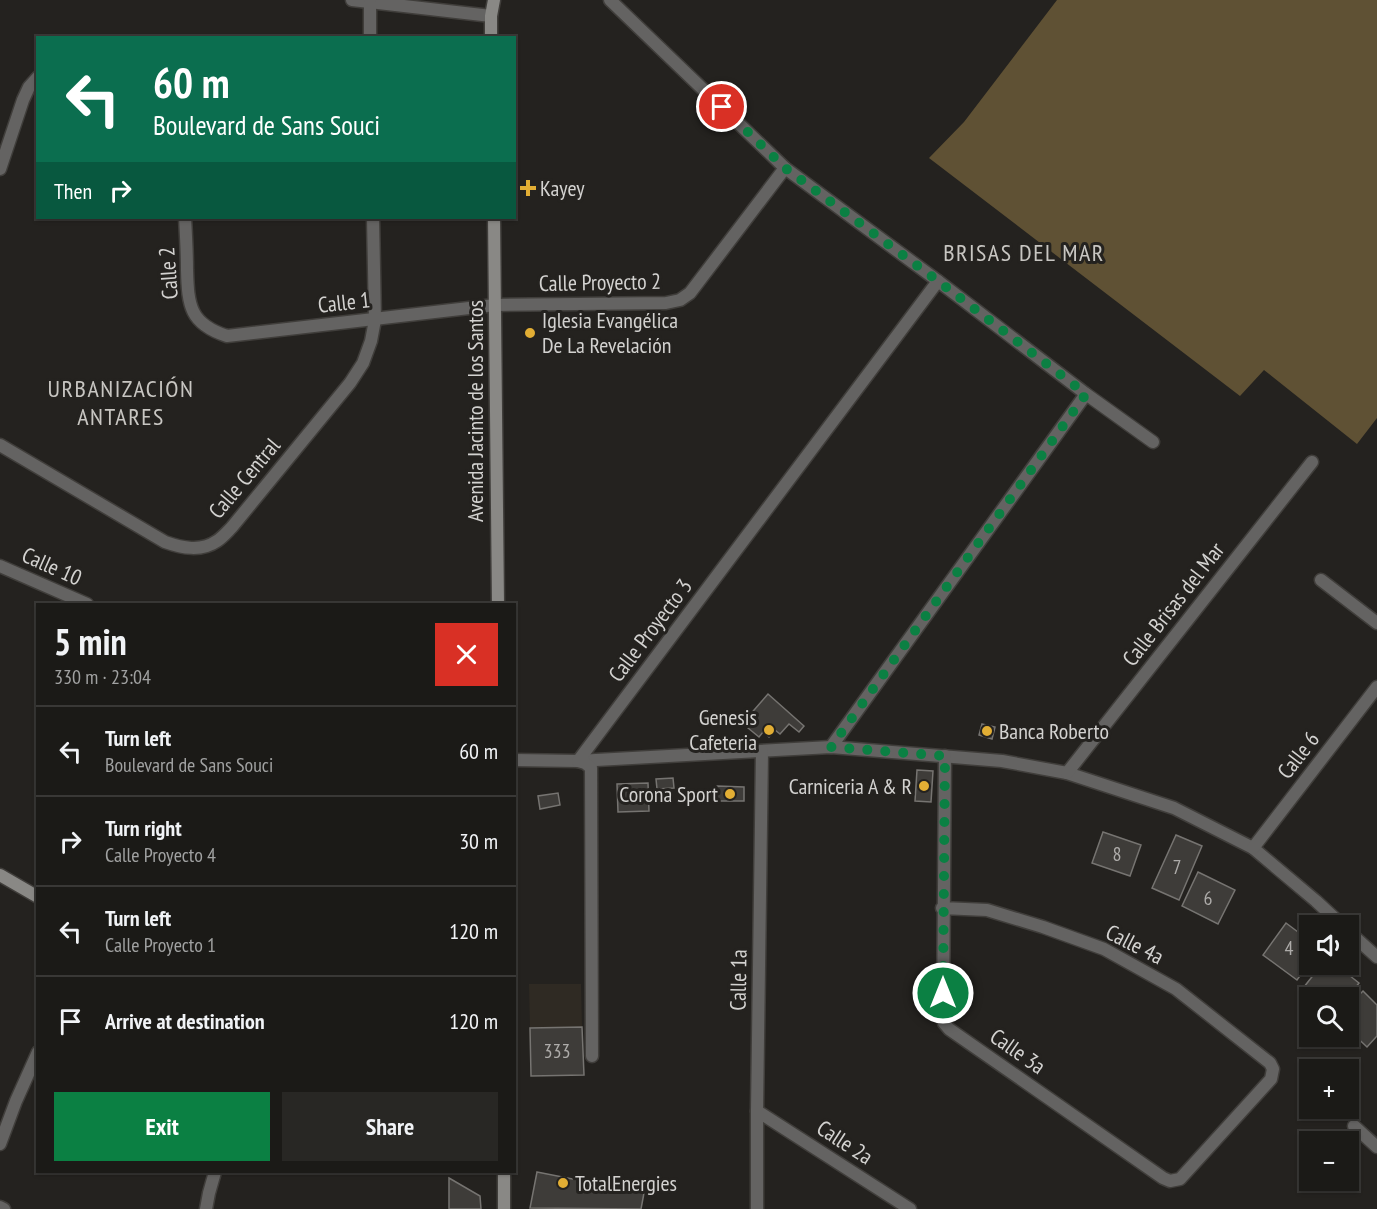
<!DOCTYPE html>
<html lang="en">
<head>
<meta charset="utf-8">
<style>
  :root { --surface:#1b1a17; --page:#282724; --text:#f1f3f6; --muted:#a0a1a1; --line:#393836; --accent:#0b8043 }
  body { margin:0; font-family:"PT Sans Narrow",sans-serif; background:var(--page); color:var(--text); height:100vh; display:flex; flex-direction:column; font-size:22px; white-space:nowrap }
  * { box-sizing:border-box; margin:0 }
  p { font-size:20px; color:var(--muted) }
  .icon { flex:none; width:33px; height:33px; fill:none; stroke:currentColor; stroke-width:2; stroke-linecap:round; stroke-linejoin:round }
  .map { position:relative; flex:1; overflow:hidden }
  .side { position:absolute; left:36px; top:603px; width:480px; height:570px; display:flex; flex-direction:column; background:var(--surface); border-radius:0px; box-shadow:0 2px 4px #0004,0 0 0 2px var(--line) }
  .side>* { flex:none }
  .hud { position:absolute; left:36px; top:36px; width:480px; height:183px; border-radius:0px; box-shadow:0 2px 4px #0004,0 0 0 2px var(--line); background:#0b6e4f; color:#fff; overflow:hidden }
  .fabs { position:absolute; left:1299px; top:915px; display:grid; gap:12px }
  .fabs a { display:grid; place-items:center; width:60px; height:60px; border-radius:0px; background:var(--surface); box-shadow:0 2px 4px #0004,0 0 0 2px var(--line); font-size:30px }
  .pin { position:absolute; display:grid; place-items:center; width:51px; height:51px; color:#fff; margin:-26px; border:3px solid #fff; border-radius:50%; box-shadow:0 2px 6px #0007 }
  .me { position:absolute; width:66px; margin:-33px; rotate:0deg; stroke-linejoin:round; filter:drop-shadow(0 0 4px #0008) }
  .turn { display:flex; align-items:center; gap:21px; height:126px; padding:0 18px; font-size:27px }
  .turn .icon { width:78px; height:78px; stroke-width:2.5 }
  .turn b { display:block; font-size:42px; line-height:51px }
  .then { display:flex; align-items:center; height:57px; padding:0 18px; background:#0003; gap:12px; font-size:22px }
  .round { display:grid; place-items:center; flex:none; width:63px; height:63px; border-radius:0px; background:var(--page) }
  .headline { display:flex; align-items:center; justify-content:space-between; height:102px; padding:0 18px }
  h1 { font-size:36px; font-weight:800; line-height:45px }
  .button { display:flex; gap:12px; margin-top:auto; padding:12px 18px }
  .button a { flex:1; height:69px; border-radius:0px; background:var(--accent); color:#fff; font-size:24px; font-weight:800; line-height:69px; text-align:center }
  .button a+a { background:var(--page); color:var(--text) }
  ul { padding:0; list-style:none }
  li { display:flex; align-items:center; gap:18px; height:90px; padding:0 18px; border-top:2px solid var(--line) }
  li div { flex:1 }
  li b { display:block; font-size:22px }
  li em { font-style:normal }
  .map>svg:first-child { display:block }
  .built { fill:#2f2a23 }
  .forest { fill:#5f5134 }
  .building { fill:#3e3c39; stroke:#767471; stroke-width:1.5 }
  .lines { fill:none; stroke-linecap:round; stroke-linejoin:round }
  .street-casing { stroke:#403e3b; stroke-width:15 }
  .secondary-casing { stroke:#403e3b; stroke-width:15 }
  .street { stroke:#646362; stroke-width:12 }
  .secondary { stroke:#898885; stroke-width:12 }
  .route { stroke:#0b8043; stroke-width:10; stroke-dasharray:0 18 }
  .poi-dot { fill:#e2ae34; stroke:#24221f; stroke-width:2 }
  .labels { text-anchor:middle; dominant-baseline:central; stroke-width:6; stroke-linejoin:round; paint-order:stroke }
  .number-label { font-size:20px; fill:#aeacaa }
  .poi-label { font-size:22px; fill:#d3d2d0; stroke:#24221f; text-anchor:start }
  .street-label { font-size:22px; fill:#d3d2d0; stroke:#24221f }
  .neighbourhood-label { font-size:24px; letter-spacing:1.5px; fill:#c8c6c2; stroke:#24221f }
</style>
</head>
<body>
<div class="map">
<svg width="1377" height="1209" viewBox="0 0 1377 1209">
  <rect width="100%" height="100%" fill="#24221f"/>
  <path class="built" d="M529,984H581L582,1027L530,1028Z"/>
  <path class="forest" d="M1057,0H1377V418L1357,444L1264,370L1240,396L929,158L964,122Z"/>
  <g class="building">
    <path d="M768,694L804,726L799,732L789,724L780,734L775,730L769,737L763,732L759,737L748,728L753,722L748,717Z"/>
    <path d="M982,724L995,727L992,739L979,735Z"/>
    <path d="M917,770L933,771L931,802L915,801Z"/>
    <path d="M673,778L674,788L657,789L656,779Z"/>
    <path d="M648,783L649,811L618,812L617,784Z"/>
    <path d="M717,786L744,787V801H717Z"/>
    <path d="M558,793L560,805L540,809L538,796Z"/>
    <path d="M1103,832L1141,845L1130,876L1092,863Z"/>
    <path d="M1176,835L1202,846L1179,900L1152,888Z"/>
    <path d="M1198,872L1235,890L1218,924L1182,906Z"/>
    <path d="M1286,923L1310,941V962L1297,980L1263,955Z"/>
    <path d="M1322,964H1335L1359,983L1347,998H1317L1304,987Z"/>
    <path d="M1363,991L1377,1005V1036L1367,1047L1348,1029V1006Z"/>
    <path d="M582,1027L584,1075L531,1076L530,1028Z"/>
    <path d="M537,1172L644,1193L641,1209L530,1208Z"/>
    <path d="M449,1178L480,1196L481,1209H449Z"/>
  </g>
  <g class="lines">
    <g class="street-casing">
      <g id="street">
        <path d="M352,0L491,16"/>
        <path d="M610,0L785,168L938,281L1086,394L1153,442"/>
        <path d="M370,3V38"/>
        <path d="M0,169L23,100L29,87L38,77"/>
        <path d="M185,218C186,235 187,253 187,270C188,306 190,324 227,336L495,305L666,303L680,300L690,293L785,168"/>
        <path d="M0,445L165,542C182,548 201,552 217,541C223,537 227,532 232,527L350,383L363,363L371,341L375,320L373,218"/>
        <path d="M0,566L87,604"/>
        <path d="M1321,580L1377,623"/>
        <path d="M831,747L1086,394"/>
        <path d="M514,760L578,761L831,747L1002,761L1067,773L1174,808L1253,848L1316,901L1343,926"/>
        <path d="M1067,773L1312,462"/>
        <path d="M1253,848L1377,687"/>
        <path d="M942,908L987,910L1043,927L1104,949L1176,989L1270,1063L1273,1069L1271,1079L1180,1179L1170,1181L1163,1178L949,1029L944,1023L943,1015L945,756"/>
        <path d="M1348,931L1377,957"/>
        <path d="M592,1056L591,768L585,763L578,761L938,281"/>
        <path d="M757,1111L910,1209"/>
        <path d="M1354,1126L1377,1147"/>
        <path d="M0,1144L16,1101L38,1052"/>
        <path d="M0,1207L4,1209"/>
        <path d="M206,1209L209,1193L215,1172"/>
        <path d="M757,1209V1111L762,751"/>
      </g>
    </g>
    <g class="secondary-casing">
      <g id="secondary">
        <path d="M491,38V16L494,0"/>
        <path d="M494,218L498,604"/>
        <path d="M0,875L38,897"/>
        <path d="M504,1172V1209"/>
      </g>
    </g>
    <use href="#street" class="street"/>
    <use href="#secondary" class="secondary"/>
  </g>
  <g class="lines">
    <path class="route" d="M722,107L785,168L938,281L1086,394L831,747L945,756L943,993"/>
  </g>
  <g class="poi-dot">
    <path d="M525 179h6v6h6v6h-6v6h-6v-6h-6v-6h6z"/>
    <circle cx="530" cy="333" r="6"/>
    <circle cx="769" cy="730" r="6"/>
    <circle cx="987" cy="731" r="6"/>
    <circle cx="924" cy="786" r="6"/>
    <circle cx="730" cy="794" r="6"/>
    <circle cx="563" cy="1183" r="6"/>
  </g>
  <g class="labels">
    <g class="number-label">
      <text x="1117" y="854">8</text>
      <text x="1177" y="867">7</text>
      <text x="1208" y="898">6</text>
      <text x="1289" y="948">4</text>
      <text x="557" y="1051">333</text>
    </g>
    <g class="poi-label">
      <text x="540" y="188">Kayey</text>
      <text x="542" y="320">Iglesia Evangélica<tspan x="542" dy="25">De La Revelación</tspan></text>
      <text x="757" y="717" text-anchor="end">Genesis<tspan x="757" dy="25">Cafeteria</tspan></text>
      <text x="999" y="731">Banca Roberto</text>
      <text x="912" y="786" text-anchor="end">Carniceria A &amp; R</text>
      <text x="718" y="794" text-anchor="end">Corona Sport</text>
      <text x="575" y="1183">TotalEnergies</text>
    </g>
    <g class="street-label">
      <text transform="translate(168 273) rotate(-94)">Calle 2</text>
      <text transform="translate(600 282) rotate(-1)">Calle Proyecto 2</text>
      <text transform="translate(344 302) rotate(-6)">Calle 1</text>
      <text transform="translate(475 411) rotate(-90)">Avenida Jacinto de los Santos</text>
      <text transform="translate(244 478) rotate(-50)">Calle Central</text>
      <text transform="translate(52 566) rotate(24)">Calle 10</text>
      <text transform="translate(1173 604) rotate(-52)">Calle Brisas del Mar</text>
      <text transform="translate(650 630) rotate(-53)">Calle Proyecto 3</text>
      <text transform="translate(1298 755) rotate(-52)">Calle 6</text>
      <text transform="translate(1135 944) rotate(27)">Calle 4a</text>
      <text transform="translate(738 980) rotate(-89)">Calle 1a</text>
      <text transform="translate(1018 1051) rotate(35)">Calle 3a</text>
      <text transform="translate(845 1142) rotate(33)">Calle 2a</text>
    </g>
    <g class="neighbourhood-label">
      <text x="1024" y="252">BRISAS DEL MAR</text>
      <text x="121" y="388">URBANIZACIÓN<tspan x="121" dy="28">ANTARES</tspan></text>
    </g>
  </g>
</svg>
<div class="fabs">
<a><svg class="icon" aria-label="sound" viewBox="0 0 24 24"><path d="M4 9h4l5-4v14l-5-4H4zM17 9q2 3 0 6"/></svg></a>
<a><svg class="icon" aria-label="search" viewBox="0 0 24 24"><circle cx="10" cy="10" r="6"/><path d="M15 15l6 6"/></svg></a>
<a>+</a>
<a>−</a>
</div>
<div class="pin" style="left:722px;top:107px;background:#d93025"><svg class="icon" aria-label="arrive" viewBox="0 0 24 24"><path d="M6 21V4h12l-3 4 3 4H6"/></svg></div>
<svg class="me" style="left:943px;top:993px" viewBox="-20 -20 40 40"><circle r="17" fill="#0b8043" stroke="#fff" stroke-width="3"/><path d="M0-11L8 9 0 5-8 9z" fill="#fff"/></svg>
<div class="hud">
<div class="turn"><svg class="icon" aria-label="left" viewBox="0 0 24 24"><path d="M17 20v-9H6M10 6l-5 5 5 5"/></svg><div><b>60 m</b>Boulevard de Sans Souci</div></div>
<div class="then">Then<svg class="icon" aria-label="right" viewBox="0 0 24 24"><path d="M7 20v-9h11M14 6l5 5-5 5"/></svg></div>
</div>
<section class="side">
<div class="headline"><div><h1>5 min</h1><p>330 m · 23:04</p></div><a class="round" style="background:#d93025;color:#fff"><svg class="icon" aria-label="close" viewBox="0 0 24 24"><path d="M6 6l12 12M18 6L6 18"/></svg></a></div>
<ul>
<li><svg class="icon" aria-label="left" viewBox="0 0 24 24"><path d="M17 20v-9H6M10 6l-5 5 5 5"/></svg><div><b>Turn left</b><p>Boulevard de Sans Souci</p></div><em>60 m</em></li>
<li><svg class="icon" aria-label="right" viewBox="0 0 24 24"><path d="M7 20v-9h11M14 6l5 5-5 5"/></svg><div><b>Turn right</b><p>Calle Proyecto 4</p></div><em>30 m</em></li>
<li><svg class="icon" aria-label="left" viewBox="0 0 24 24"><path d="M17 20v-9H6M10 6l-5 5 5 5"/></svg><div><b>Turn left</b><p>Calle Proyecto 1</p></div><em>120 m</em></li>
<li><svg class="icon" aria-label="arrive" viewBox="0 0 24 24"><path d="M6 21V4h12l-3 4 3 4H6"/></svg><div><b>Arrive at destination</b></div><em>120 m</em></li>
</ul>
<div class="button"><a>Exit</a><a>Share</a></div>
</section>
</div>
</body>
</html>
